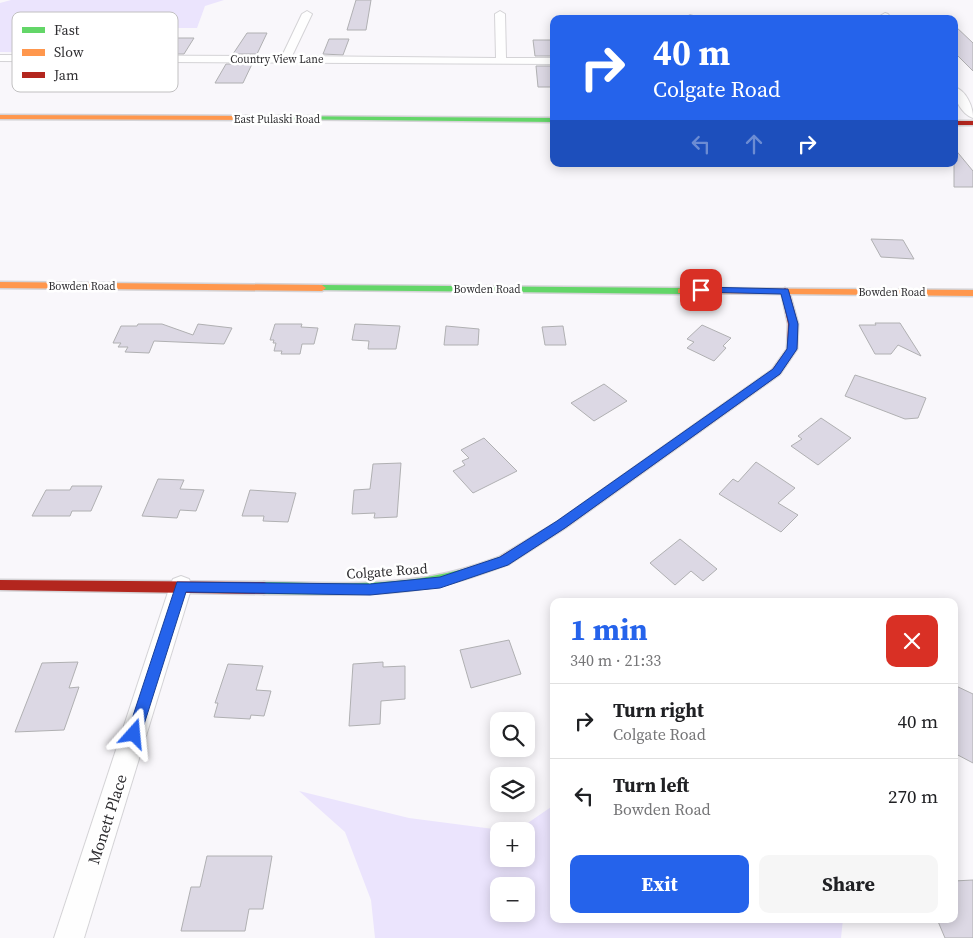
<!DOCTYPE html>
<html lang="en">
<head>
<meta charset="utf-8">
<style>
  :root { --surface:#fff; --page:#f6f6f6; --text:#202124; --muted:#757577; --line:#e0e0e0; --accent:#2563eb }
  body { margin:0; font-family:"Source Serif 4",serif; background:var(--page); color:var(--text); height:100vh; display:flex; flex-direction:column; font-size:19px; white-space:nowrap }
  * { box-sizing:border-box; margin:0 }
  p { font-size:16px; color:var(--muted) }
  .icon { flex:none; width:28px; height:28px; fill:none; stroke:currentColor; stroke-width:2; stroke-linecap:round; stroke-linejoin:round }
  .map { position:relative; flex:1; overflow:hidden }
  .sheet { position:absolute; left:550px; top:598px; width:408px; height:325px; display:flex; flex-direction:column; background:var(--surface); border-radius:10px; box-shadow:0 2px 12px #0003 }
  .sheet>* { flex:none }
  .banner { position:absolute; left:550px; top:15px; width:408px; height:152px; border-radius:10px; box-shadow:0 2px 12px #0003; background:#2563eb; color:#fff; overflow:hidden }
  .fabs { position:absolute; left:490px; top:712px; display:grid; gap:10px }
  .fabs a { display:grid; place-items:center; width:45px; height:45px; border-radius:10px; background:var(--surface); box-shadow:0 2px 12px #0003; font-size:25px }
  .pin { position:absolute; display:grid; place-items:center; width:42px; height:42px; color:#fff; margin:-21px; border-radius:10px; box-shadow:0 2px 8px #0006 }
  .me { position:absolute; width:55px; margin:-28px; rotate:18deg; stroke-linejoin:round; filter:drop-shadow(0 0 4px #0008) }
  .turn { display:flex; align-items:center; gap:18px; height:105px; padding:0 20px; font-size:22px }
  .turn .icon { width:65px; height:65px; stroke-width:2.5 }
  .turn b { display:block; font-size:35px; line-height:42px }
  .lanes { display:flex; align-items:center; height:48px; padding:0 20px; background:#0003; justify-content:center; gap:25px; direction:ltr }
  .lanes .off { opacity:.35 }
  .round { display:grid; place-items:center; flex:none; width:52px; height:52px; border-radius:10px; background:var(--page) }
  .overview { display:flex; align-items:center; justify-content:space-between; height:85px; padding:0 20px }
  h1 { font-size:30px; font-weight:700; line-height:38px; color:var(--accent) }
  .button { display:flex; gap:10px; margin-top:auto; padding:10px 20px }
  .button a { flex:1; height:58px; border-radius:10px; background:var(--accent); color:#fff; font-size:20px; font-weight:700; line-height:58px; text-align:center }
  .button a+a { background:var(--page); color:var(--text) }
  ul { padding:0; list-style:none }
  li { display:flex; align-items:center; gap:15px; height:75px; padding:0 20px; border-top:1px solid var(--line) }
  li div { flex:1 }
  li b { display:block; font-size:19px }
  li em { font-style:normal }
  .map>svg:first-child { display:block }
  .green { fill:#ebe4fd; fill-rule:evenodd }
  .building { fill:#dcd8e4; stroke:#b0b0b2 }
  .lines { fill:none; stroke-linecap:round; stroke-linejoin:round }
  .street-casing { stroke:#d4d3d6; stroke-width:2 }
  .fast-casing { stroke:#d4d3d6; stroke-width:3 }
  .slow-casing { stroke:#d4d3d6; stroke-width:3 }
  .jam-casing { stroke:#d4d3d6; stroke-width:3 }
  .street { fill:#fefefe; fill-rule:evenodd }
  .fast { fill:#63d668; fill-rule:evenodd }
  .slow { fill:#ff974d; fill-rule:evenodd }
  .jam { fill:#b3261e; fill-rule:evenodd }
  .route { fill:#2563eb; stroke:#184099 }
  .labels { text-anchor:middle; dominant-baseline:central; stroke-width:5; stroke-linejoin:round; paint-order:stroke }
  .far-street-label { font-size:11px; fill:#2f2e31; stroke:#fff }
  .street-label { font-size:14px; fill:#2f2e31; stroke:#fff }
  .near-street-label { font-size:16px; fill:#2f2e31; stroke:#fff }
  .key { fill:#fff; stroke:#c1c0c1; stroke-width:1 }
  .key-label { font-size:14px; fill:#2f2e31 }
</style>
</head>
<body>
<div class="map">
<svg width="973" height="938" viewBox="0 0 973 938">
  <rect width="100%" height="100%" fill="#f9f7fb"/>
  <g class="green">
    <path d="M11,0H224L205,6L197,28H153L132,53L0,52V3Z"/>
    <path d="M299,791L409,818L509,831H499V859H526V831H516L554,805V919H843L841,938H375L371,900L345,832ZM499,886H526V914H499Z"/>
  </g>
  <g class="building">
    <path d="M356,0H371L366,30H347Z"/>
    <path d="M954,25L973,43V71L954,52Z"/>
    <path d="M247,33H267L257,54H233Z"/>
    <path d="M161,38H194L184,54H149Z"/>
    <path d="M329,39H349L343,55L323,54Z"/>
    <path d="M533,40H554V56H535Z"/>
    <path d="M226,64H252L243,83H215Z"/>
    <path d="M536,66H554V87H538Z"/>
    <path d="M954,148L973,171V187H954Z"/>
    <path d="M871,239L903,240L914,259L881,257Z"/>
    <path d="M875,323H900L921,356L898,345L891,354H875L859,325H876Z"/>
    <path d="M138,324H162L193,335L198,324L232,328L224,344L154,341L149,353L125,352L128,347H118L121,343H113L121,326H137Z"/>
    <path d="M275,324H302L301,327L318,328L314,344H302L300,354H281L282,351H274L276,343H273L274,340H270Z"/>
    <path d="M355,324L400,326L396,349H368L369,341L352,340Z"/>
    <path d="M702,325L731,338L723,346L726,348L714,361L687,348L694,342L687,339Z"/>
    <path d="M446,326L479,329L478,345H444Z"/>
    <path d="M563,326L566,345H545L542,327Z"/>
    <path d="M855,375L926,398L918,418L905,419L845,396Z"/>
    <path d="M604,384L627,401L594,421L571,403Z"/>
    <path d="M821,418L851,438L818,465L791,446L802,439L798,436Z"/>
    <path d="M484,438L517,471L473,493L453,471L465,465L462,461L469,458L461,450Z"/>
    <path d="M756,462L795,488L778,503L798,515L781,532L719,494L733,479L738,482Z"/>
    <path d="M401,463L397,517L374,518L375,513L352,514L354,490L370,489L373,464Z"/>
    <path d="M158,479L184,480L180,489L204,490L196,511L180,510L177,518L142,516Z"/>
    <path d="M72,486H102L91,511H72L70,516H32L46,490H70Z"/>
    <path d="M250,490L296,493L288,522L263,521L264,516H242Z"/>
    <path d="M680,539L717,569L703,581L691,571L675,585L650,563Z"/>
    <path d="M509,640L521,674L471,688L460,650Z"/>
    <path d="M78,662L69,688L79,687L64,730L15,732L42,663Z"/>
    <path d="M383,662V667L405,666V699L381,701L380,724L349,726L353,664Z"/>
    <path d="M228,664L263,666L256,690L271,691L264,716L251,715L250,719L214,717L218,703H215Z"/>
    <path d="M954,685L973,694V763L954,753Z"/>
    <path d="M207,856H272L263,909H249L245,931H181L191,887H200Z"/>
    <path d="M973,880V938H945L937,919H954V881Z"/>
  </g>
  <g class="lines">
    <g class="street-casing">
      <g id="street">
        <path d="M307,11L312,14L292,56L496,58L495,14L500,11L505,14L506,58H554V64L0,61V55L282,56L302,14Z"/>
        <path d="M885,13L888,14L892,19H882L880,16Z"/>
        <path d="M690,15L693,16L695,19H685Z"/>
        <path d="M954,87C966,90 973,106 973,118C961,114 953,97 954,87Z"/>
        <path d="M181,576L189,579L192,586L84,938H54L170,586L173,579Z"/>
      </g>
    </g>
    <g class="fast-casing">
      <g id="fast">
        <path d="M268,116L554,118V122L266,119V117Z"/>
        <path d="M322,285L681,288L685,291L681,294L319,290L318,288Z"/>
        <path d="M505,555L509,556L511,560L509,564C489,571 469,579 447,584C388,598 325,594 264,594L259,592L258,588L259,584L264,582C325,583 387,587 447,573C467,569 486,562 505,555Z"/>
      </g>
    </g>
    <g class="slow-casing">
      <g id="slow">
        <path d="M0,115L268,116L271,118L268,120L0,119Z"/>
        <path d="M0,282L322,285L326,288L322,291L0,288Z"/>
        <path d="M681,288L973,290V296L678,293V289Z"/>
      </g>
    </g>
    <g class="jam-casing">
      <g id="jam">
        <rect x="954" y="121" width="19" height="4"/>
        <path d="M785,288L789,291L798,324L797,349L780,374L565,528L509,564L505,565L501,564L499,560L501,556L557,522L772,370L787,349L788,324L781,291Z"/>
        <path d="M0,580L264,582L269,584L270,588L269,592L264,594L0,590Z"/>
      </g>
    </g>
    <use href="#street" class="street"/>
    <use href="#fast" class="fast"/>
    <use href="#slow" class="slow"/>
    <use href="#jam" class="jam"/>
  </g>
  <path class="route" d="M701,287L788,289L798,324L797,349L780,374L565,528L508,565L440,588L370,595L186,592L141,734L139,740L134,742L129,740L127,734L177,582L370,584L440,577L500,557L557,521L773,369L787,349L789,324L781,294L698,292V288Z"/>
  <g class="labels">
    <g class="far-street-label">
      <text x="277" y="59">Country View Lane</text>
      <text x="277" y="119">East Pulaski Road</text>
      <text x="82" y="286">Bowden Road</text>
      <text x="487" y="289">Bowden Road</text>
      <text x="892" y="292">Bowden Road</text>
    </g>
    <g class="street-label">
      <text transform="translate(387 571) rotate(-4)">Colgate Road</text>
    </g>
    <g class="near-street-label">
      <text transform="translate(107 819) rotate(-72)">Monett Place</text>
    </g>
  </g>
  <rect x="12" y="12" width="166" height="80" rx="8" class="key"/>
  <rect x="22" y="27" width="23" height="6" fill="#63d668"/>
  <rect x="22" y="49" width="23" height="7" fill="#ff974d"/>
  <rect x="22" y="72" width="23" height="6" fill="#b3261e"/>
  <g class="key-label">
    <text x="54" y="35">Fast</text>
    <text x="54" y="57">Slow</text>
    <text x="54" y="80">Jam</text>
  </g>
</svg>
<div class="fabs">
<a><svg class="icon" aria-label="search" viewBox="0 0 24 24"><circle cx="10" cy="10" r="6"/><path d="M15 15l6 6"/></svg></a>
<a><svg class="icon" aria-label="layers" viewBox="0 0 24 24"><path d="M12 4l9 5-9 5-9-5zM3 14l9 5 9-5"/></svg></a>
<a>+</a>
<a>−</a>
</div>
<div class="pin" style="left:701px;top:290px;background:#d93025"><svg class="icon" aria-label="arrive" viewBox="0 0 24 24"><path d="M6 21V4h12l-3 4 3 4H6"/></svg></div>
<svg class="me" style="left:134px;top:734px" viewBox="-20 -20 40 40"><path d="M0-17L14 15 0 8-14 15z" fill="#2563eb" stroke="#fff" stroke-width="4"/></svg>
<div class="banner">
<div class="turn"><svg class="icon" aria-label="right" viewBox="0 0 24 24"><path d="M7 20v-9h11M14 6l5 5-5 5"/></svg><div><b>40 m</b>Colgate Road</div></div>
<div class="lanes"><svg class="icon off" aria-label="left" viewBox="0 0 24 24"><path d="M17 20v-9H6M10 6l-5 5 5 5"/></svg><svg class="icon off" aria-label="ahead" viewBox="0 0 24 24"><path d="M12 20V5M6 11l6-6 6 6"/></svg><svg class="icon" aria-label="right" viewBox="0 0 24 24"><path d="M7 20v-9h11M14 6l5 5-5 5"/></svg></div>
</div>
<section class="sheet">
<div class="overview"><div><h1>1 min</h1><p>340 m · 21:33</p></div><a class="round" style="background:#d93025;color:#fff"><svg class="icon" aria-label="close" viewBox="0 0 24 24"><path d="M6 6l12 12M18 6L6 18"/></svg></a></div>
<ul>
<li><svg class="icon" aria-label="right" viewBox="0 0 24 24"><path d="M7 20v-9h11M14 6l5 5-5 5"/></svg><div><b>Turn right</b><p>Colgate Road</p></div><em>40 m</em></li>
<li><svg class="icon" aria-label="left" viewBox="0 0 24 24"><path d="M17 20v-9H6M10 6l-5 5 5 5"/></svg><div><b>Turn left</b><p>Bowden Road</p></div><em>270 m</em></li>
</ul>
<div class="button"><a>Exit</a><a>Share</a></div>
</section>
</div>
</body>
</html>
